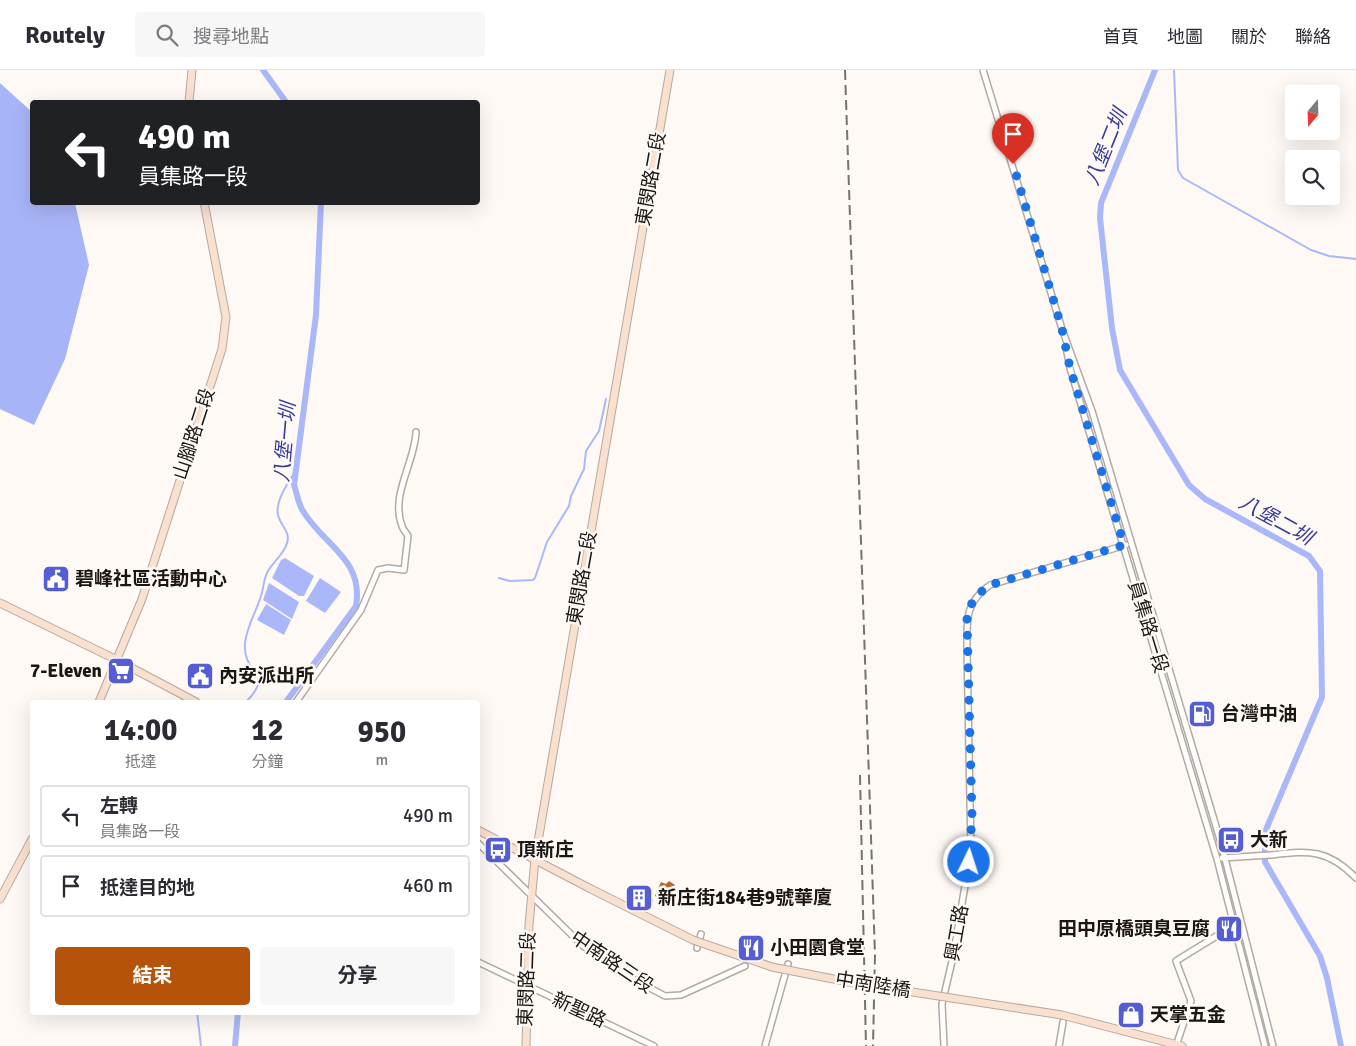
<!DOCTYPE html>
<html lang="zh-TW">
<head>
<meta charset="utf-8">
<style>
  :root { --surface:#fff; --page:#f7f7f7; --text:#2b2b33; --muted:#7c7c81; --line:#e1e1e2; --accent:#b45309 }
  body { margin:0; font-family:Signika,"Noto Sans TC",sans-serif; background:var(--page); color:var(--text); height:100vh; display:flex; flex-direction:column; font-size:19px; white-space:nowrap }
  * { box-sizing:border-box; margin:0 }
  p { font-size:16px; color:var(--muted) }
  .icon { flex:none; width:28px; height:28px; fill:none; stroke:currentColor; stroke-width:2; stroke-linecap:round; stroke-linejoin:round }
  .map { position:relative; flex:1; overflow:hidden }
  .details { position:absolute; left:30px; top:630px; width:450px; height:315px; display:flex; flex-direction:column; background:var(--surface); border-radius:5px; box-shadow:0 5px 20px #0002 }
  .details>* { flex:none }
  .top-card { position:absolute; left:30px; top:30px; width:450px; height:105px; border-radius:5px; box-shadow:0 5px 20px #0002; background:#202124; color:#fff; overflow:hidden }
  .needle { width:32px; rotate:199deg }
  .fabs { position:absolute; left:1285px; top:15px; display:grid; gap:10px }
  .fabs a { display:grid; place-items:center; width:55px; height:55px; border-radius:5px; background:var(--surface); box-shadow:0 5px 20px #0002; font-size:25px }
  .pin { position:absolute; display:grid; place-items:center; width:42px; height:42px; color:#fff; margin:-51px -21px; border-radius:50% 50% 50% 0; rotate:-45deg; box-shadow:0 0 5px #0007 }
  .pin .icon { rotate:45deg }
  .me { position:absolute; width:55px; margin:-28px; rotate:4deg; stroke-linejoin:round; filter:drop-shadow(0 0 4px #0008) }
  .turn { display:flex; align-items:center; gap:18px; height:105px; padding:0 25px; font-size:22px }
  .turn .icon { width:65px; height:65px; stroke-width:2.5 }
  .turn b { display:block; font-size:35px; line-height:42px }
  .eta { display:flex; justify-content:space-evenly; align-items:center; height:85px; text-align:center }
  .eta b { font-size:30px; font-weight:700; line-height:35px }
  .action { display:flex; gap:10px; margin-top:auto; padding:10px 25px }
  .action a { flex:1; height:58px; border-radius:5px; background:var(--accent); color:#fff; font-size:20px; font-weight:700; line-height:58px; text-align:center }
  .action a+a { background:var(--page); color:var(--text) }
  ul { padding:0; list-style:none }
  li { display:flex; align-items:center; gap:15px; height:62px; margin:0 10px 8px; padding:0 15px; border:2px solid var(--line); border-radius:5px }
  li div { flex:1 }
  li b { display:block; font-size:19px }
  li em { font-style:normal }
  header { display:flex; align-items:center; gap:30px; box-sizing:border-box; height:70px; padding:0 25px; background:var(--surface); border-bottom:1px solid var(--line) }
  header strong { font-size:24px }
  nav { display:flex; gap:28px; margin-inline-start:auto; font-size:18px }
  .search { width:350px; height:45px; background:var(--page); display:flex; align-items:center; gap:12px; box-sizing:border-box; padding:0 18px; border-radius:5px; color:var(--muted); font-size:19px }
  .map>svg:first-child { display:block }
  .forest { fill:#a7b4f7 }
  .water { fill:#aab8fa }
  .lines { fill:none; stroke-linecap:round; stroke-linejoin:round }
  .stream { stroke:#aab8fa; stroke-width:2 }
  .canal { stroke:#aab8fa; stroke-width:6 }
  .building { fill:#b56733 }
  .street-casing { stroke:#b5a9a1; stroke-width:8 }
  .secondary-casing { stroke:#b5a9a1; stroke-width:9 }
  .street { stroke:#fff; stroke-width:5 }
  .secondary { stroke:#fae0cf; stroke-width:7 }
  .rail { stroke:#77726f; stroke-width:2; stroke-dasharray:10 5; stroke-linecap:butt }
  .secondary-bridge-casing { stroke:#b5a9a1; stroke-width:9; stroke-linecap:butt }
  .secondary-bridge { stroke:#fae0cf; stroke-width:7 }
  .route { stroke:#1a73e8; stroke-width:9; stroke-dasharray:0 16.2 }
  .labels { text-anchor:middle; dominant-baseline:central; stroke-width:5; stroke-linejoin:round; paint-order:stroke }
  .street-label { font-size:19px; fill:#1a1613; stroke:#fff9f6 }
  .poi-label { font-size:19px; font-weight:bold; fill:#1a1613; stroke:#fff9f6; text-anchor:start }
  .water-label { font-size:20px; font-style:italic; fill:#373c9a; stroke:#fff9f6 }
</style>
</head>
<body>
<header>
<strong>Routely</strong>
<div class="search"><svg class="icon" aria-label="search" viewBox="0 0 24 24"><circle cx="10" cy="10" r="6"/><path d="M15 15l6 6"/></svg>搜尋地點</div>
<nav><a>首頁</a><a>地圖</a><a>關於</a><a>聯絡</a></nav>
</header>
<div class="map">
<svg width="1356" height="976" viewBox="0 0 1356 976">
  <rect width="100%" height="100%" fill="#fff9f6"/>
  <path class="forest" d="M0,13L32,42V132L75,133L89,195L65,289L34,355L0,339Z"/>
  <g class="water">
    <path d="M285,488L314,506L304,526H299L272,508L281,490Z"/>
    <path d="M320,508L341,522L325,543L306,531Z"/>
    <path d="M269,513L299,532L292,549L263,530Z"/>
    <path d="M266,534L291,550L284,565L257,550Z"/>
  </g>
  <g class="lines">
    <g class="stream">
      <path d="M1174,0L1178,100L1183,108L1311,180L1329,186L1356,189"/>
      <path d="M499,508L510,511L533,510L535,508L547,472L569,436L571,426L584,399L586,381L599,361L606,329"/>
      <path d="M246,632C276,601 242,605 245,573C247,556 256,542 261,526C264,517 263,510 268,501C273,492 284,484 287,473C291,462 280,455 278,445C275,430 289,412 296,400"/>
      <path d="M197,942L201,976"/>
    </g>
    <g class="canal">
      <path d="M263,0L286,32"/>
      <path d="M1155,0L1101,133L1100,148L1112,258L1120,300L1189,415L1205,429L1309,486L1320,501L1322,627L1265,762V792L1320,886L1327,908L1341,976"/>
      <path d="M286,632L356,536C364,489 324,476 303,441C298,434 297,423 294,415L316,245L321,132"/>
      <path d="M235,976L238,942"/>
    </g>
  </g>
  <g class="building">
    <path d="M192,603H208V610L197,612V610H192Z"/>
    <path d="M669,811L675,815L672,820L663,829L655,826L661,812L666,814Z"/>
    <path d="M637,817L647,820L644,826L653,830L649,839L635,832L633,827Z"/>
  </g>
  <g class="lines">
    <g class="street-casing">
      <g id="street">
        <path d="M983,0L1062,259L1092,341L1221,773L1273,976"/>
        <path d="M1066,277L1070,298L1217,789L1265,976"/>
        <path d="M296,632L361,540L378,500L388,498L404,500L408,466C406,462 403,460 402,456C390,425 415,392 416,362"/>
        <path d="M478,773L583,876L629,907L665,926L681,925L745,896"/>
        <path d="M1222,788C1238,787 1254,786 1270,785C1308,781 1327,778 1356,808"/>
        <path d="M697,878L701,864"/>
        <path d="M478,892L654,976"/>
        <path d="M765,976L788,894"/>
        <path d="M944,976L942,934L953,887L971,780L967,580C967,551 964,533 990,515L1126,475"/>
        <path d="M1059,976L1063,952"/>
        <path d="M1176,976L1191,931L1176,891L1236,854"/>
      </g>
    </g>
    <g class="secondary-casing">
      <g id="secondary">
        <path d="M189,32L192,0"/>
        <path d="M0,533L117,590L196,632"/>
        <path d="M99,632L142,529L222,279L226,247L204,132"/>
        <path d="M478,760L589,818"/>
        <path d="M0,829L32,769"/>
        <path d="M1170,973L1182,976"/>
        <path d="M526,976L529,855L535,789L670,0"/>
      </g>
    </g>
    <use href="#street" class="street"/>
    <use href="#secondary" class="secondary"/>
    <g class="rail">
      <path d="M845,0L875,885L873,976"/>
      <path d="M860,705L866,976"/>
    </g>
    <g class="secondary-bridge-casing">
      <path id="secondary-bridge" d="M589,818L693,870L772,897L854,913L1062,945L1170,973"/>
    </g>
    <use href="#secondary-bridge" class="secondary-bridge"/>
  </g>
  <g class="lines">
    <path class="route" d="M969,792L972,746L967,549C969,533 977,524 990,515L1124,475L1070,298L1062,259L1013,94"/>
  </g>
  <defs>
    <g id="civic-square" transform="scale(1.4375)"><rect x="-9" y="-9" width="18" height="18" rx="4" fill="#545dd3" stroke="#fff9f6"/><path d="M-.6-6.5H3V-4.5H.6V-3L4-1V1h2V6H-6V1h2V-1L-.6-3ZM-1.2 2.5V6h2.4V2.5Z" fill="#fff"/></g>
    <g id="supermarket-square" transform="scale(1.4375)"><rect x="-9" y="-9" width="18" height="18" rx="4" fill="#545dd3" stroke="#fff9f6"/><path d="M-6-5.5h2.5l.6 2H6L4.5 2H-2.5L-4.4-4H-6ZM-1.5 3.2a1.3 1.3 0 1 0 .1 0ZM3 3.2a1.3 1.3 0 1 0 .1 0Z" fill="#fff"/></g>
    <g id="fuel-square" transform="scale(1.4375)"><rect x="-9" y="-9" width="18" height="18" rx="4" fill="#545dd3" stroke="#fff9f6"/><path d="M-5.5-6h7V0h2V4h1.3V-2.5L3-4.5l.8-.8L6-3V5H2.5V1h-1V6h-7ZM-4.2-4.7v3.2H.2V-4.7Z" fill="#fff"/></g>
    <g id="bus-square" transform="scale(1.4375)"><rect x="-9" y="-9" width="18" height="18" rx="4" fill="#545dd3" stroke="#fff9f6"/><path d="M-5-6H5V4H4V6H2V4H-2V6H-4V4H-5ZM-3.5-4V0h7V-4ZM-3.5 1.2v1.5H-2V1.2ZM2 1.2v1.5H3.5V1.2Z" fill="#fff"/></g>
    <g id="building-square" transform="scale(1.4375)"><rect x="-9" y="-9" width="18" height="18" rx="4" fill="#545dd3" stroke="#fff9f6"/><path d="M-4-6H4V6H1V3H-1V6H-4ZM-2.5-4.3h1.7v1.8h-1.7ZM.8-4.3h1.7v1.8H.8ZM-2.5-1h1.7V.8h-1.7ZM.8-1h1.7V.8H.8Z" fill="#fff"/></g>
    <g id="restaurant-square" transform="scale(1.4375)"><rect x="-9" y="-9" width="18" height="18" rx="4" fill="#545dd3" stroke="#fff9f6"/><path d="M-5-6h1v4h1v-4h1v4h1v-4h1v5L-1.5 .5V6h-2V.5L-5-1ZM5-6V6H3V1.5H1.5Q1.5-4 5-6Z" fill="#fff"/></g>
    <g id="shop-square" transform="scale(1.4375)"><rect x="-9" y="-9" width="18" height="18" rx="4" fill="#545dd3" stroke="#fff9f6"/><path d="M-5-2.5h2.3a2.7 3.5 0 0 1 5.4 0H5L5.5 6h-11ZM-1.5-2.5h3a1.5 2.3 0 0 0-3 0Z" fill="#fff"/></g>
  </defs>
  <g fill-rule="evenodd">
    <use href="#civic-square" x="56" y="509"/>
    <use href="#supermarket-square" x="121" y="601"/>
    <use href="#civic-square" x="200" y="606"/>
    <use href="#fuel-square" x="1202" y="644"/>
    <use href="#bus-square" x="1231" y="770"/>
    <use href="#bus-square" x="498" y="780"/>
    <use href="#building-square" x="639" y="828"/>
    <use href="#restaurant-square" x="1229" y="859"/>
    <use href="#restaurant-square" x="751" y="878"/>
    <use href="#shop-square" x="1131" y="945"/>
  </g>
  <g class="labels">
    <g class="street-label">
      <text transform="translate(651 109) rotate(-80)">東閔路二段</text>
      <text transform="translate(194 364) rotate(-72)">山腳路二段</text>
      <text transform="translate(582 508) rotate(-80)">東閔路二段</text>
      <text transform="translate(1148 557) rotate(73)">員集路一段</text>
      <text transform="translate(957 863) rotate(-80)">興工路</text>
      <text transform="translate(612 892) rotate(34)">中南路三段</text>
      <text transform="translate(527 909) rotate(-88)">東閔路二段</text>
      <text transform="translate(873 915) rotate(9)">中南陸橋</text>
      <text transform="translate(579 940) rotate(25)">新聖路</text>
    </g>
    <g class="poi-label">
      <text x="75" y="509">碧峰社區活動中心</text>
      <text x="102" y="601" text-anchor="end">7-Eleven</text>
      <text x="219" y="606">內安派出所</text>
      <text x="1221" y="644">台灣中油</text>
      <text x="1250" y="770">大新</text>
      <text x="517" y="780">頂新庄</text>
      <text x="658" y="828">新庄街184巷9號華廈</text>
      <text x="1210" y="859" text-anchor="end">田中原橋頭臭豆腐</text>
      <text x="770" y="878">小田園食堂</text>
      <text x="1150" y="945">天掌五金</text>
    </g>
    <g class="water-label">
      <text transform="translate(1106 77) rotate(-68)">八堡二圳</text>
      <text transform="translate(285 372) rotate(-85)">八堡一圳</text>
      <text transform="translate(1276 450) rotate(29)">八堡二圳</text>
    </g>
  </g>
</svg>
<div class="fabs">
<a><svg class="needle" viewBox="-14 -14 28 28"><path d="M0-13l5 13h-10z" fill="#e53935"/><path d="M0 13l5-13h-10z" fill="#7c7c81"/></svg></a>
<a><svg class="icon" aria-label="search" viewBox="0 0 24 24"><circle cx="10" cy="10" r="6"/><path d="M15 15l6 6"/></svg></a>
</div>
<div class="pin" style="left:1013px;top:94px;background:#d93025"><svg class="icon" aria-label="arrive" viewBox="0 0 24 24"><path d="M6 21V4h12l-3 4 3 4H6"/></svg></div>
<svg class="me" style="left:969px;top:792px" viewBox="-20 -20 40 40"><circle r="17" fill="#1a73e8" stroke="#fff" stroke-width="3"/><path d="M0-11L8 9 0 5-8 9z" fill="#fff"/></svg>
<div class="top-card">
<div class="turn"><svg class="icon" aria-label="left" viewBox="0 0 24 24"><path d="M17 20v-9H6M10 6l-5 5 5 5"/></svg><div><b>490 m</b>員集路一段</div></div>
</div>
<section class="details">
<div class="eta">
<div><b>14:00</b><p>抵達</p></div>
<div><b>12</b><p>分鐘</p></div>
<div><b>950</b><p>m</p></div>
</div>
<ul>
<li><svg class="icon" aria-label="left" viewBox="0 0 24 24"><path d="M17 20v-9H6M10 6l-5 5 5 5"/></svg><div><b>左轉</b><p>員集路一段</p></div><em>490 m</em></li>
<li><svg class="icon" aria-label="arrive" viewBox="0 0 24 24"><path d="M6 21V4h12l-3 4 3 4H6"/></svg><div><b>抵達目的地</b></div><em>460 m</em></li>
</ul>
<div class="action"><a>結束</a><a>分享</a></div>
</section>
</div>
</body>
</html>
